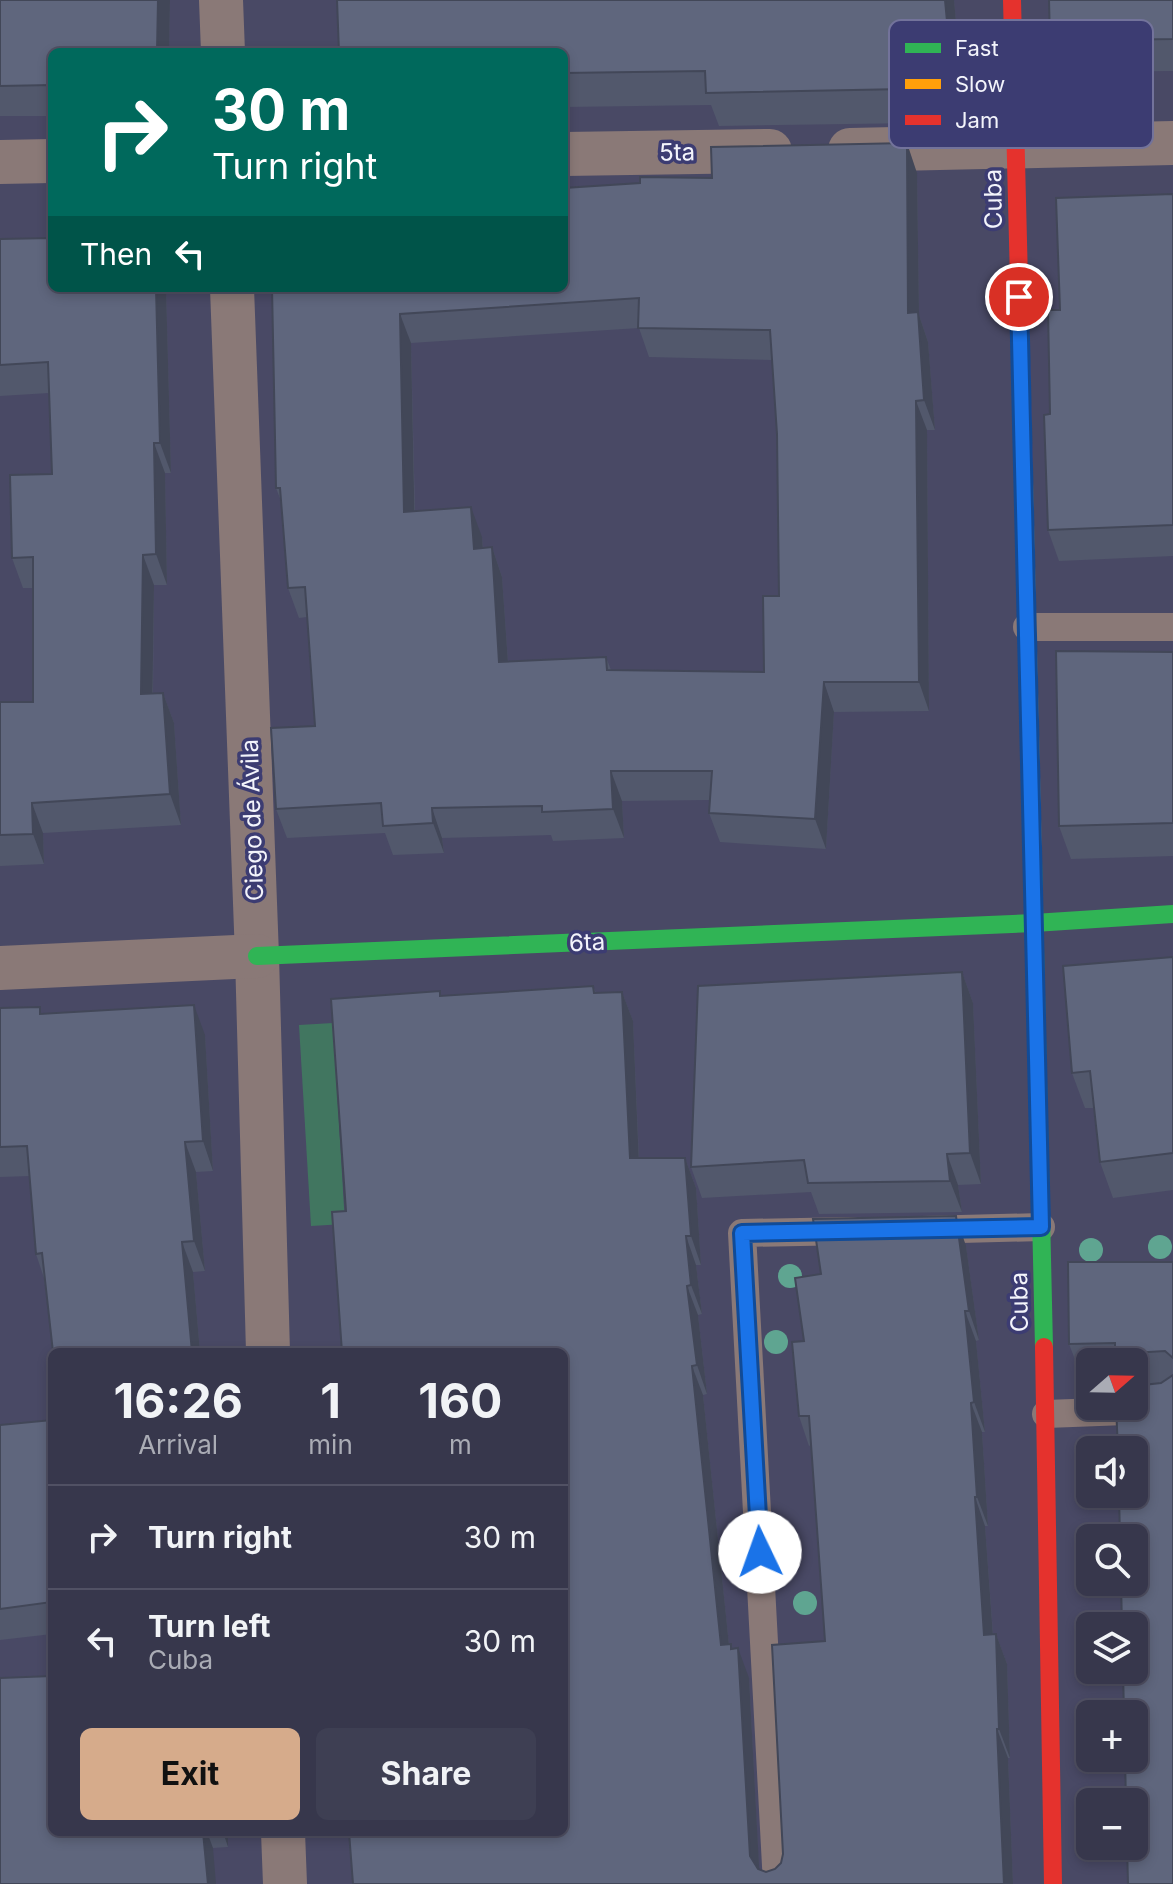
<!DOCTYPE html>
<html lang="en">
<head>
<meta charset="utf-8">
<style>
  :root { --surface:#37374c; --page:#3e3f53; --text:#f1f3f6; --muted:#aaacb5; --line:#515164; --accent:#d6ab8b }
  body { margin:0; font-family:Inter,sans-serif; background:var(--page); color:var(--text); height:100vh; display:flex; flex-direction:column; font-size:30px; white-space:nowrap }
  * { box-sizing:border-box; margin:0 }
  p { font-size:26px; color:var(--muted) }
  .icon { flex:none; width:44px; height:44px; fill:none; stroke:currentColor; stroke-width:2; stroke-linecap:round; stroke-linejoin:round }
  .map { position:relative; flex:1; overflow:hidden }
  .side { position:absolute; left:48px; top:1348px; width:520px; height:488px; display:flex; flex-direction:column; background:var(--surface); border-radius:12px; box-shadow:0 4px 12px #0003,0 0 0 2px var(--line) }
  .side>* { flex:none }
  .banner { position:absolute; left:48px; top:48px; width:520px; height:244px; border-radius:12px; box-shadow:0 4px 12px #0003,0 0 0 2px var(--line); background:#00695c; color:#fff; overflow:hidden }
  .needle { width:52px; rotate:70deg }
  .fabs { position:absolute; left:1076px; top:1348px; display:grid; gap:16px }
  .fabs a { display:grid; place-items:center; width:72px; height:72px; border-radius:12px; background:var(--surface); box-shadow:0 4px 12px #0003,0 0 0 2px var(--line); font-size:40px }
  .pin { position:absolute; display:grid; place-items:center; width:68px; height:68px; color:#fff; margin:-34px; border:4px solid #fff; border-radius:50%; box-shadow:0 2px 8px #0007 }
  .me { position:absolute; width:88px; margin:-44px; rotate:357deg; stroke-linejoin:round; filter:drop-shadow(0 0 6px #0008) }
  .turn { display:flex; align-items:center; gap:28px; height:168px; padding:0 32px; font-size:36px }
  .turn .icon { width:104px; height:104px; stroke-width:2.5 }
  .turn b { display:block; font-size:56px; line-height:68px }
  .then { display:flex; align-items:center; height:76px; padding:0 32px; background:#0003; gap:16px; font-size:30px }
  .eta { display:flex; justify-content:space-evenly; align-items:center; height:136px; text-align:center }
  .eta b { font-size:48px; font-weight:700; line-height:56px }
  .button { display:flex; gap:16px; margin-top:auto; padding:16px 32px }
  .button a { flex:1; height:92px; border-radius:12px; background:var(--accent); color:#111; font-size:32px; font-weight:700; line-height:92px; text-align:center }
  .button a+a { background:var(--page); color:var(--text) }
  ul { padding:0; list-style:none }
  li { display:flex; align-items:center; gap:24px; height:104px; padding:0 32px; border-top:2px solid var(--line) }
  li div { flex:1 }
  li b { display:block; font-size:30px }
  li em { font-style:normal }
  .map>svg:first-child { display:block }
  .green { fill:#417660 }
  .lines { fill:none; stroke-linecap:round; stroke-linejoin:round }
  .lane { stroke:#8a7977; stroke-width:28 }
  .street { stroke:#8a7977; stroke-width:44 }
  .fast { stroke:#30b455; stroke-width:18 }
  .slow { stroke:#ff9f0a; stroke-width:18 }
  .jam { stroke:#e5322d; stroke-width:18 }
  .tree { fill:#5fa591 }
  .wall { fill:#52586c; fill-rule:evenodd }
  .shaded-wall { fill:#424758 }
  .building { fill:#5f667d; stroke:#424758; stroke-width:2; fill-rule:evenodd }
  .route-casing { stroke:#114b97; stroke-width:20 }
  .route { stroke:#1a73e8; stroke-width:14 }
  .labels { text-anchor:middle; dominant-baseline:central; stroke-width:7; stroke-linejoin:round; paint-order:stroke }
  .street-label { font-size:24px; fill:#f3f4fb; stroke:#3c3c72 }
  .key { fill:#3c3c72; stroke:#73739b; stroke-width:2 }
  .key-label { font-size:22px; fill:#f3f4fb }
</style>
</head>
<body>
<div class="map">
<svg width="1173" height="1884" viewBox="0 0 1173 1884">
  <rect width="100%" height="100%" fill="#494965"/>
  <path class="green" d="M333,1023L345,1224L311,1226L299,1025Z"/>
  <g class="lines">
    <g class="lane">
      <path d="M1027,627H1173"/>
      <path d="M922,1230L1041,1227"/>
      <path d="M1046,1414L1126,1411L1173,1406"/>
      <path d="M777,1884L742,1233L853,1231"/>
    </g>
    <g class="street">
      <path d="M221,0L223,52"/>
      <path d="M850,150L1173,143"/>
      <path d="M564,154L770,151"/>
      <path d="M0,162L52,161"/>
      <path d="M232,288L257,956L268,1352"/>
      <path d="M0,968L257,956"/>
      <path d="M283,1832L285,1884"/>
    </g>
    <g class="fast">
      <path d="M1033,861L1044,1347"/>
      <path d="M257,956L1034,923L1173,914"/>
    </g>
    <path class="slow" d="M1024,482L1033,861"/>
    <g class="jam">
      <path d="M1012,0L1024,482"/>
      <path d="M1044,1347L1053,1884"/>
    </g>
  </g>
  <g class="tree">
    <circle cx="1160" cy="1247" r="12"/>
    <circle cx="1091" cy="1250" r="12"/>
    <circle cx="790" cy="1276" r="12"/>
    <circle cx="776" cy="1342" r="12"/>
    <circle cx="805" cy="1603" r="12"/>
  </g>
  <g class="wall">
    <path d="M0,0H170L169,52H52V116H0Z"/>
    <path d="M337,0H954L964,109L917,111V123L719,126L711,105L564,107V52Z"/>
    <path d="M1173,0V71L1062,72L1050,41Z"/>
    <path d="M917,173L919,315L928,342L935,430H927L929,711L834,712L826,849L720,842L709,813L710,800L622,801L624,838L553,841L551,835L442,838L444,853L393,855L385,833L287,838L276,809L315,726L307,617L299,618L288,588L281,501L276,488L272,288L712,178ZM639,328L649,357L772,360L777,434L779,596L764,672L611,670L606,657L508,661L502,577L492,547L483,548L482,537L415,511L411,343Z"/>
    <path d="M1173,194V556L1059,561L1048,530L1050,414L1060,310Z"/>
    <path d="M0,239L166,288L171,473H165L167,585H154L153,694L163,693L174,723L181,825L43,833L44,864L0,866V702H33V588H23L12,558L52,474L49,393L0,396Z"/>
    <path d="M1173,652V856L1071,859L1059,826Z"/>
    <path d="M1173,957V1190L1113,1198L1100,1162L1094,1108H1085L1072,1073Z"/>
    <path d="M962,972L973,1003L981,1184L958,1185L962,1212L819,1214L811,1192L702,1198L691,1167Z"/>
    <path d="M593,986L596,993L622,992L633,1021L639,1158H685L696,1188L701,1265H696L702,1314L698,1315L707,1394L703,1395L729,1645L749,1678L759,1870L766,1872L775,1869L781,1863L825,1641L811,1445L809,1446L799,1416L804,1341L821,1274L966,1246L979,1340L976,1341L985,1432H982L988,1526H985L993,1634H996L1007,1664L1010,1758H1008L1013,1884H353L564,1832V1352L346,1211L441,996Z"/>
    <path d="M0,1008L205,1035L213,1171L196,1172L205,1271L193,1272L200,1352H53L44,1278L36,1254L30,1176L0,1177Z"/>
    <path d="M1173,1262V1884L1134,1406V1362H1090V1383H1084L1069,1344Z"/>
    <path d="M52,1420V1634L0,1640V1425Z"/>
    <path d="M52,1832H228V1847L213,1848Z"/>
  </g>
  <g class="shaded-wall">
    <path d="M158,0H170L169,52H157Z"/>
    <path d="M945,0H954L964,109L952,75Z"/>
    <path d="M905,78L917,111V123L905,89Z"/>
    <path d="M907,143L917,173L919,315L928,342L935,430L924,400L908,313Z"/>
    <path d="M156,288H166L171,473L160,443Z"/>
    <path d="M400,314L411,343L415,541L404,512Z"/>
    <path d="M916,401L927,430L929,711L919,682Z"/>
    <path d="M154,443L165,473L167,585L156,554Z"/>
    <path d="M471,507L482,537L485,578L474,549Z"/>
    <path d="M492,547L502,577L510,691L499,662Z"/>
    <path d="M143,555L154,585L152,725L141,694Z"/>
    <path d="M824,682L834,712L826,849L815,819Z"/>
    <path d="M163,693L174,723L181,825L170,794Z"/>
    <path d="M611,771L622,801L624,838L613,809Z"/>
    <path d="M32,803L43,833L44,864L33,834Z"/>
    <path d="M432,808L442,838L444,853L433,823Z"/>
    <path d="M962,972L973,1003L981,1184L970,1153Z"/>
    <path d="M622,992L633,1021L640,1188L630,1158Z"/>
    <path d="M194,1005L205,1035L213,1171L203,1141Z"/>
    <path d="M185,1142L196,1172L205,1271L194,1241Z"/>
    <path d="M947,1154L958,1185L962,1212L950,1181Z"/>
    <path d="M685,1158L696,1188L701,1265L691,1236Z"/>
    <path d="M956,1216L966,1246L979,1340L969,1311Z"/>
    <path d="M686,1236L696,1265L702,1314L691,1285Z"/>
    <path d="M182,1242L193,1272L200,1352H192Z"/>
    <path d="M687,1286L698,1315L707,1394L697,1365Z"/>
    <path d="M965,1311L976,1341L985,1432L974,1402Z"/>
    <path d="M692,1366L703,1395L732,1674L721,1645Z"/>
    <path d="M971,1403L982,1432L988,1526L977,1497Z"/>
    <path d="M975,1497L985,1526L995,1664L984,1635Z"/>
    <path d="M996,1634L1007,1664L1010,1758L999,1729Z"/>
    <path d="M731,1644L739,1668L738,1648L749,1678L760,1884L750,1856Z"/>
    <path d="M997,1729L1008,1758L1013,1884H1004Z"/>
    <path d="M203,1832H207L213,1848L216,1884H208Z"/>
    <path d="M223,1832H228V1847Z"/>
  </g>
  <g class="building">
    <path d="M0,0H158L157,52H52V100V85L0,86Z"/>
    <path d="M337,0H945L952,75L905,78V89L706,93L705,71L564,73V52H339Z"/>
    <path d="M1049,0H1173V39L1050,41Z"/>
    <path d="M907,143L908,313L918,312L924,400L916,401L919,682H824L815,819L709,813L712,771H611L613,809L542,812V806L432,808L433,823L383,826L381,803L276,809L271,728L315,726L305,587L288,588L280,488H276L272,288H564V188L640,183V177L712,178L711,147ZM639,298L638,328L770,330L777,434L779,596H763L764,672L607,670L606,657L499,662L492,547L474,549L471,507L404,512L400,314Z"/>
    <path d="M1173,194V525L1048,530L1044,415L1050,414L1048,310H1060L1056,198Z"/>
    <path d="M52,238V288H156L160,443H154L156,554L143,555L141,694L163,693L170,794L32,803L33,834L0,835V702H33V557L12,558L10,475L52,474L48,362L0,365V239Z"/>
    <path d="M1056,651L1173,652V823L1059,826Z"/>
    <path d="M1173,957V1153L1100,1162L1090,1071L1072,1073L1063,966Z"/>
    <path d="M962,972L970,1153L947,1154L950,1181L808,1183L804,1160L691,1167L698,986Z"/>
    <path d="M593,986L594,993L622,992L630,1158H685L691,1236H686L691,1285L687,1286L697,1365L692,1366L721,1645L731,1644V1649L738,1648L750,1856L758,1869L766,1872L775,1869L781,1863L783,1854L772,1645L825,1641L809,1416H799L792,1342L804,1341L795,1278L821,1274L813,1219L956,1216L969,1311H965L974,1402L971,1403L977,1497H975L984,1635L996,1634L999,1729H997L1004,1884H353L349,1832H564V1352H342L332,1212L346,1211L331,999L440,991V996Z"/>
    <path d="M194,1005L203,1141L185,1142L194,1241L182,1242L192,1352H53L42,1253L36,1254L27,1146L0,1147V1008L40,1007V1014Z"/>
    <path d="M1068,1262H1173V1358L1165,1351L1115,1354V1343L1069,1344Z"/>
    <path d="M1173,1375V1884H1128L1127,1846H1134V1802H1126L1125,1758H1134V1714H1124L1123,1670H1134V1626H1122L1121,1582H1134V1538H1120L1119,1494H1134V1450H1118L1116,1406H1134V1386L1161,1383Z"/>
    <path d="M52,1420V1602L0,1609V1425Z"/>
    <path d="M52,1676V1832H203L208,1884H0V1678Z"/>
  </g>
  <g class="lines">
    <g class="route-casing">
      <path id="route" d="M760,1552L742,1233L1041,1227L1019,297"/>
    </g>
    <use href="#route" class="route"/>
  </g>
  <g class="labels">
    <g class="street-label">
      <text transform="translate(677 152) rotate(-1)">5ta</text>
      <text transform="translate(993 199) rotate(-91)">Cuba</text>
      <text transform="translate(252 820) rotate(-92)">Ciego de Ávila</text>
      <text transform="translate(587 942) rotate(-2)">6ta</text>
      <text transform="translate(1019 1302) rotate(-91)">Cuba</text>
    </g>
  </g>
  <rect x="889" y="20" width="264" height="128" rx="12" class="key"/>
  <rect x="905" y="43" width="36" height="10" fill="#30b455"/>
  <rect x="905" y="79" width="36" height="10" fill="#ff9f0a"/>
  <rect x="905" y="115" width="36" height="10" fill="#e5322d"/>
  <g class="key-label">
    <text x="955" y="56">Fast</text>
    <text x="955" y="92">Slow</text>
    <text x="955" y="128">Jam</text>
  </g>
</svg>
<div class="fabs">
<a><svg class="needle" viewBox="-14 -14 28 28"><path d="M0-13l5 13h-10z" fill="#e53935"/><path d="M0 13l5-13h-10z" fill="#aaacb5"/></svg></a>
<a><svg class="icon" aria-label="sound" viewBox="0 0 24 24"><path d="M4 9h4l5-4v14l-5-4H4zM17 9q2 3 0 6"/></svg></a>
<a><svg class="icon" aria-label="search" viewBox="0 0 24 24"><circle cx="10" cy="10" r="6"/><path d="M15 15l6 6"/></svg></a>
<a><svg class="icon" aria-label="layers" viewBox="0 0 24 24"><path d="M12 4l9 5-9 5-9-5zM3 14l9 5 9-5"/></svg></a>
<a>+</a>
<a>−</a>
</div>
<div class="pin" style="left:1019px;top:297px;background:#d93025"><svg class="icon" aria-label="arrive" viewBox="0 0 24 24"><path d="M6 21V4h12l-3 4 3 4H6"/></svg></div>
<svg class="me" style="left:760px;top:1552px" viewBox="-20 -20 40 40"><circle r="19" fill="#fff"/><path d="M0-13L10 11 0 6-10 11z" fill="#1a73e8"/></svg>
<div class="banner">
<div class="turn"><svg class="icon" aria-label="right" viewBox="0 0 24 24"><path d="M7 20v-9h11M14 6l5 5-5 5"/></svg><div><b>30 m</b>Turn right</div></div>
<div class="then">Then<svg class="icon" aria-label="left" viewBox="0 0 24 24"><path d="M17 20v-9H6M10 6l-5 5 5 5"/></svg></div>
</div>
<section class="side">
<div class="eta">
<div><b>16:26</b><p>Arrival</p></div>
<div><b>1</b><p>min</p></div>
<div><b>160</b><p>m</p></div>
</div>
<ul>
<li><svg class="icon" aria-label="right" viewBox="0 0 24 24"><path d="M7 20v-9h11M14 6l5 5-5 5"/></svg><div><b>Turn right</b></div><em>30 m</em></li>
<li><svg class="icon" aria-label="left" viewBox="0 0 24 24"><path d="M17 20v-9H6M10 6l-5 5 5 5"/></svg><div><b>Turn left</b><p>Cuba</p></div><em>30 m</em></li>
</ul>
<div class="button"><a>Exit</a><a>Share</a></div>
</section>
</div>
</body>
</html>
